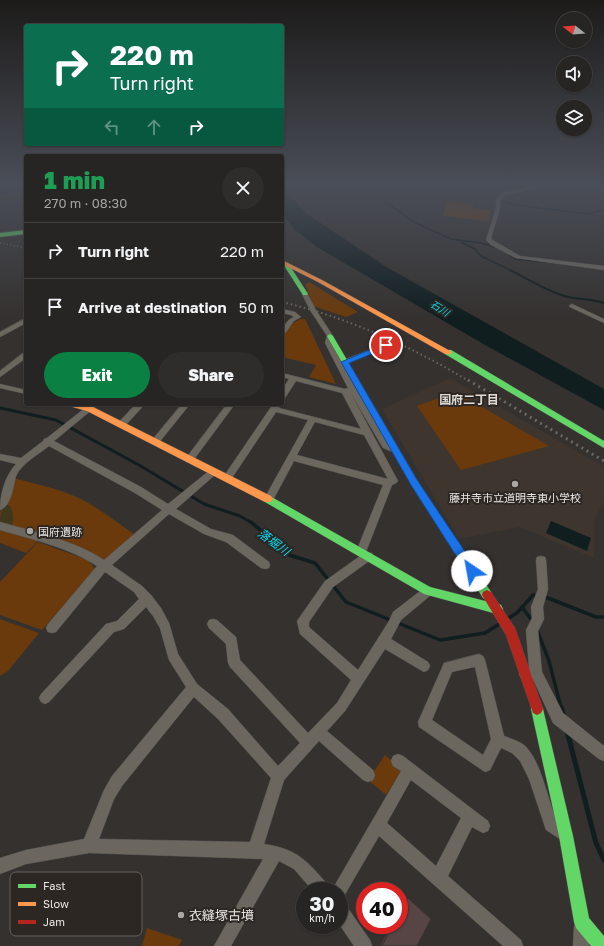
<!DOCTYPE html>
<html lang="en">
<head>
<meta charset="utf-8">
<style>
  :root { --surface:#272523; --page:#2f2d2b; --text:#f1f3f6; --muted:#a4a5a6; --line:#434241; --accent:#0b8043 }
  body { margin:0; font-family:"Golos Text","Noto Sans JP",sans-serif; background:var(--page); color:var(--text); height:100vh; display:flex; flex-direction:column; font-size:15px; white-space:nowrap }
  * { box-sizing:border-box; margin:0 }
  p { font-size:13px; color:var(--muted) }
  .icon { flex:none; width:22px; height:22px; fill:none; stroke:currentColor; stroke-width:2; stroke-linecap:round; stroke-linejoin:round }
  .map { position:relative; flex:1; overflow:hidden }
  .side { position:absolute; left:24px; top:154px; width:260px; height:252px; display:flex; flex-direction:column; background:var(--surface); border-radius:4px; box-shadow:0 1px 3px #0004,0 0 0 1px var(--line) }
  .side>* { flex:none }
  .guide { position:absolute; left:24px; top:24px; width:260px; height:122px; border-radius:4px; box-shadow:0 1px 3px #0004,0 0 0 1px var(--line); background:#0b6e4f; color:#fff; overflow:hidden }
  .needle { width:26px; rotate:287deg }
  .tools { position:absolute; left:556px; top:12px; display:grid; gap:8px }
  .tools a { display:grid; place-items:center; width:36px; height:36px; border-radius:50%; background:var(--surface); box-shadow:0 1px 3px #0004,0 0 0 1px var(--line); font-size:20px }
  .speed { position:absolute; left:296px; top:882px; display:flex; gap:8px; font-size:20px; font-weight:700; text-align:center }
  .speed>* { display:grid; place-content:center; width:52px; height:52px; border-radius:50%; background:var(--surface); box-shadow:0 1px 3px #0004,0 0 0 1px var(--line); line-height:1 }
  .speed small { font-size:10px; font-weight:400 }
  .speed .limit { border:6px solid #d22; background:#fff; color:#111 }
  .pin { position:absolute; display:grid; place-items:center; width:34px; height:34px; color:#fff; margin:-17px; border:2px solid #fff; border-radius:50%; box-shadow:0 1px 4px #0007 }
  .me { position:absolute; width:44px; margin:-22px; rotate:327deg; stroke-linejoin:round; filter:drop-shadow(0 0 3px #0008) }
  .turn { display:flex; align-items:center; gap:14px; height:84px; padding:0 20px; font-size:18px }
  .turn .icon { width:52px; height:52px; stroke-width:2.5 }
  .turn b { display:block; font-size:28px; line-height:34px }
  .lanes { display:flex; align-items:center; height:38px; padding:0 20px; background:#0003; justify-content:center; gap:20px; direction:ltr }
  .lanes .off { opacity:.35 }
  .round { display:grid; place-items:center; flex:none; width:42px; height:42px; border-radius:21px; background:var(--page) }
  .overview { display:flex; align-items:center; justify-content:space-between; height:68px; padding:0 20px }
  h1 { font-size:24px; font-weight:800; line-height:30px; color:#1e9e55 }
  .button { display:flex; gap:8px; margin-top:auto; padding:8px 20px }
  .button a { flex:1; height:46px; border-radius:24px; background:var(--accent); color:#fff; font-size:16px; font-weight:800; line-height:46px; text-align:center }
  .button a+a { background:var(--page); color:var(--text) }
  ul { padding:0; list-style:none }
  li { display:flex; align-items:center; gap:12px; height:56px; padding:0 20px; border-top:1px solid var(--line) }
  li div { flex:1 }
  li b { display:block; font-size:15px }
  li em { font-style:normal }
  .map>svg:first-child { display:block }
  .built { fill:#3f352f }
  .green { fill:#6a3a0c }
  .sand { fill:#3f381c }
  .water { fill:#111e20 }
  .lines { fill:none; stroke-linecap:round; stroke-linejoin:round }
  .stream-far4 { stroke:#111e20; stroke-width:1.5 }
  .stream-far3 { stroke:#111e20; stroke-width:2 }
  .stream-far2 { stroke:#111e20; stroke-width:3 }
  .stream-far1 { stroke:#111e20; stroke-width:3.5 }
  .stream { stroke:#111e20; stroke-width:5 }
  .street-casing { stroke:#504e4d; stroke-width:1 }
  .fast-casing { stroke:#504e4d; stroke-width:1 }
  .slow-casing { stroke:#504e4d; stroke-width:1 }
  .jam-casing { stroke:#504e4d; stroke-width:1 }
  .street { fill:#6b675e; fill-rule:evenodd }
  .fast { fill:#63d668; fill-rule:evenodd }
  .slow { fill:#ff974d; fill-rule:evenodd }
  .jam { fill:#b3261e; fill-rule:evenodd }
  .rail-far2 { stroke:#6a6761; stroke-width:1.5; stroke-dasharray:1 2.5; stroke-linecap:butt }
  .rail-far1 { stroke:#6a6761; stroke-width:2; stroke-dasharray:1.5 3; stroke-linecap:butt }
  .rail { stroke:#6a6761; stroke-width:3; stroke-dasharray:2 4; stroke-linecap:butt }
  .wall { fill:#4a3b3a }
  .building { fill:#564544; stroke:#3c3030 }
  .route { fill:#1a73e8; stroke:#114b97 }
  .poi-dot { fill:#aaa6a4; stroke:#2c2723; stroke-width:1.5 }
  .labels { text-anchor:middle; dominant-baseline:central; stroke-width:4; stroke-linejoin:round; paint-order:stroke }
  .far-water-label { font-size:10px; font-style:italic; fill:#02daf2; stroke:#2c2723 }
  .poi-label { font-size:11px; fill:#e9e5e3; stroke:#2c2723 }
  .neighbourhood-label { font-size:12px; font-weight:bold; fill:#e0dad5; stroke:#2c2723 }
  .water-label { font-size:12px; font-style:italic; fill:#02daf2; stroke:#2c2723 }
  .near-poi-label { font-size:13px; fill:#e9e5e3; stroke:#2c2723; text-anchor:start }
  .key { fill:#2c2723; stroke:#65605d; stroke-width:1 }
  .key-label { font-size:11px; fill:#e9e5e3 }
</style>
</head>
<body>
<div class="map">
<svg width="604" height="946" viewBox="0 0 604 946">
  <rect width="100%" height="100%" fill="#34312f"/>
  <path class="built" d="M450,378L604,467V501L594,521V558L520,527L459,539L382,409Z"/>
  <g class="green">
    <path d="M447,201L473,204V208L490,210L489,221L443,216Z"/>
    <path d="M309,282L358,312L346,317L313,306L305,284Z"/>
    <path d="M301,319H305L336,384L309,377L316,365L282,357C282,340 283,327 301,319Z"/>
    <path d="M456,392L549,446L461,470L417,406Z"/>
    <path d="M14,478C36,484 60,489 81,499C100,509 118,523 135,535L105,563L1,523L0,513Z"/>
    <path d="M0,528L39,540L26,553L0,543Z"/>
    <path d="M38,542L88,560L95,569L42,630L0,615V582Z"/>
    <path d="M0,619L39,633L8,671L0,676Z"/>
    <path d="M385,755L402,769L386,795L368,780Z"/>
    <path d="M147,928L182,940L179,946H142Z"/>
  </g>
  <g class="sand">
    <path d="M26,191V196L0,203V194Z"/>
    <path d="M5,505H9C14,512 14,519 12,526L1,524V513Z"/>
  </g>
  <g class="water">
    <path d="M0,185H26V191L0,194Z"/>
    <path d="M282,193L294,200L307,214L388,268L604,389V410L485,345L317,247L294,229L282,213Z"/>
    <path d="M551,521L591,538L587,551L546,533Z"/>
  </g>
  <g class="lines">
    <g class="stream-far4">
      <path d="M480,185L482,188"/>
      <path d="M282,189L363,188L376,186L377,191"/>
      <path d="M501,201L516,205L589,214L596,211H604"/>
      <path d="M386,202L414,222L451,239L481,243L500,249"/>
      <path d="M461,242L475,249L481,256L512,271"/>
      <path d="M505,251L515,259L555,263"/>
    </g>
    <path class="stream-far3" d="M510,270C526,278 543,289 561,295C575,300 590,298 604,303"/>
    <path class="stream-far2" d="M0,408L56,420L139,465L204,504L240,516L252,523"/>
    <g class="stream-far1">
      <path d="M251,522L289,555L315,563L346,602L440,640L485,633L501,623"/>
      <path d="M522,607L533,622"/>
      <path d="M507,619L517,613L533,595L548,598L596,617H604"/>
      <path d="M537,630L549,661L561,708"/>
    </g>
    <g class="stream">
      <path d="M561,707L563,714"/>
      <path d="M567,731L596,843L604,860"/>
    </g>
    <g class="street-casing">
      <g id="street">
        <path d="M539,185H550L505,195L500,201V208L491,239L520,256L604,266V270L516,258L491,245L486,240L496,208V201L501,193Z"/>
        <path d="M303,293H307L316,310L333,336L331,343L341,361L384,344L386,343L390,345L347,364H343L356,389L389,444L398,448L399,450L395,453L383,448L350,392L398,481L396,483L392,485L366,552L372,553L373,556L372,559L333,587L309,622V627L358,670L389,621L393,612L424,588L428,586L432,588L433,591L432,594L401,620L391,639L428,662L430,666L428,670L424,672L385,649L345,711L327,731L373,770L375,775L373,780L368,782L363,780L319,741L284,780L264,844C298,849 307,861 329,886L332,890L401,771L393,766L391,761L393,756L398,754L403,756L488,821L490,826L488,831L483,833L472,827L448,876L521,940L523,946H503L379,836L344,896L339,899V891H313L294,869L279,861L231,946H214L263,859L89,853L26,864L0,874V858L26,850L84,839L104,790L112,776L186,687L169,660L160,628L153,616L146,607L124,629L114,632L49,702L45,704L41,702L39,698L41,694L106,624L117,621L139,599L134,592L105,572L56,632L52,633L48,632L46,628L48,624L97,566C70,548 31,539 0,530V522C32,531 76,541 104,560L162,510L135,493L49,446C39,454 21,464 16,476C13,486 12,506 0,510C0,494 5,476 16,464L0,460V454L21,458L43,441L44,439L47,438L90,404H99L54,441L141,487L168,504L210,470H216L217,472L216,474L176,509L211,529L233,535L269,562L270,565L269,568L265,569L261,568L226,542L204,534L169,514L112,565L142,586L151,595L161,608L169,623L178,654L197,684L228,709L278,766L300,743L230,667L228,663L226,644L209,628L207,624L209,620L213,619L217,620L236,637L240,660L308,733L337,703L351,680L300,634L297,621L325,581L360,556L357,555L356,552L383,485L294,461L272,502H266L264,499L308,420L276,412L230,481H224L222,479L273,404H281L279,408L361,429L342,393L296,381L285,398L282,399V390L289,379L282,377V373L345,389L348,388L325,343L327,336L310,310L302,294ZM315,422L364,435L388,479L297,455ZM194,697L218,719L271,778L250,842L99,839L114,799L122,786ZM411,780L461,818L436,866L387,823Z"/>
        <path d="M572,304L604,319V323L570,307L569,306Z"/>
        <path d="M282,309L295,312L301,317L294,321L284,335L282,336C282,328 286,320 294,317L291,315L282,313Z"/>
        <path d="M26,318V323L0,337V332Z"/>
        <path d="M23,353H26V358L0,377V371Z"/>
        <path d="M0,384L26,390V394L0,388Z"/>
        <path d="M136,404H145L124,427H118L117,425L118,423Z"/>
        <path d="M182,404H190L158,444H152L151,442L152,440Z"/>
        <path d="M227,404H235L192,462H186L185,460L186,458Z"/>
        <path d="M541,556L545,557L546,560L548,589L543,607L544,619L538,631L542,672L563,713L604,746V761L599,759L553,723L533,679L525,680L521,678L519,674L521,670L529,668L526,630L532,618L531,607L538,589L536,560L537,557Z"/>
        <path d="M479,654L483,656L485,660L504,736C509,738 516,740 521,743C540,754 547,799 556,818C559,825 567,827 570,834L568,839L563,841L546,830L529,779L520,761L512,753L501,748L490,770L485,772L419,727L418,722L444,663ZM475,667L491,739L483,755L432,720L452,672Z"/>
        <path d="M339,902L345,904L370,940L372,946H354L339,924Z"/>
        <path d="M582,919L588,921L590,927L589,946H573L574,927L576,921Z"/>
      </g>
    </g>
    <g class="fast-casing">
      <g id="fast">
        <path d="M26,230V234L0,237V233Z"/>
        <path d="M284,263H288L308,294L307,295H303L283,264Z"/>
        <path d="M330,334L333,336L417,480L491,592L492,595L491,598L487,600L483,598L411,484L327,336Z"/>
        <path d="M445,350H451L604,441V448L445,354Z"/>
        <path d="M268,495L430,587L497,604L501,605L503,609L501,613L497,614L424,594L265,502L263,499L265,496Z"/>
        <path d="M537,703L541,705L543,709L573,836L589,918L604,936V946H591L576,928L574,922L559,836L531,709L533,705Z"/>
      </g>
    </g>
    <g class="slow-casing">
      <g id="slow">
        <path d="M282,260L322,280L452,352L451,354H445L318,282L282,264Z"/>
        <path d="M68,404H81L93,407L271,496L273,499L271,502H265L87,411L69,406Z"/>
      </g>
    </g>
    <g class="jam-casing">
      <path id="jam" d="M487,590L491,592L515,628L543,709L541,713L537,715L533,713L506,635L482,595L483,592Z"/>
    </g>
    <use href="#street" class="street"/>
    <use href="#fast" class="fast"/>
    <use href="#slow" class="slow"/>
    <use href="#jam" class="jam"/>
    <path class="rail-far2" d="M0,243L26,248"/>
    <path class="rail-far1" d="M282,302C349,318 410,346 469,381"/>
    <path class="rail" d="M468,380L604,461"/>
  </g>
  <path class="wall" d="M408,898L417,946H380L391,925H399V910L405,899Z"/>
  <path class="building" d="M408,898L431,919L417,946H382L393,925H399V915Z"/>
  <linearGradient id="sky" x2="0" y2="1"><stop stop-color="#1d1b1a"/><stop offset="0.58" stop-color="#4a4e58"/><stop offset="1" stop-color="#4a4e58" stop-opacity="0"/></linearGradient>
  <rect width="604" height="318" fill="url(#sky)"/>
  <path class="route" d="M386,343L389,344V347L349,363L417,480L476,568L478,571L476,574L472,576L468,574L411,485L341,362Z"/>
  <g class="poi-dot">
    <circle cx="515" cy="484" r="4"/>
    <circle cx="30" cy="531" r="4"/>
    <circle cx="181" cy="915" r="4"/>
  </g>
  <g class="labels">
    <g class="far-water-label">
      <text transform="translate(440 308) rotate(32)">石川</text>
    </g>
    <g class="poi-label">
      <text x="515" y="497">藤井寺市立道明寺東小学校</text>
      <text x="38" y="531" text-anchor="start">国府遺跡</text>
    </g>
    <g class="neighbourhood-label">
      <text x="469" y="399">国府二丁目</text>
    </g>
    <g class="water-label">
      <text transform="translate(274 542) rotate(36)">落堀川</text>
    </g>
    <g class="near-poi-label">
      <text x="189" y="915">衣縫塚古墳</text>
    </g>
  </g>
  <rect x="10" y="872" width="132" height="64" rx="6" class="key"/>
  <rect x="18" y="884" width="18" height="4" fill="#63d668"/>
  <rect x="18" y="902" width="18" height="4" fill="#ff974d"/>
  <rect x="18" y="920" width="18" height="4" fill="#b3261e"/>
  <g class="key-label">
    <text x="43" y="890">Fast</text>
    <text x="43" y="908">Slow</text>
    <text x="43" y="926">Jam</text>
  </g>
</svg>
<div class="tools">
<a><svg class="needle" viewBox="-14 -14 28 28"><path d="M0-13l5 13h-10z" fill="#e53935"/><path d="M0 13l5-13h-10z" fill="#a4a5a6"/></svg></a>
<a><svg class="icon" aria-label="sound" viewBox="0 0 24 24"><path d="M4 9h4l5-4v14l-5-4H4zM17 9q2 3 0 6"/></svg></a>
<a><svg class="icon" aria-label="layers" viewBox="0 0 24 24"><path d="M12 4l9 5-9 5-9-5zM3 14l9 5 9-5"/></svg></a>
</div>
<div class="speed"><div>30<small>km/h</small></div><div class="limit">40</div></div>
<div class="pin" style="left:386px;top:345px;background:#d93025"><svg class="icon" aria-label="arrive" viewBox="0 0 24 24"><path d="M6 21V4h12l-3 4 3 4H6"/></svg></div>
<svg class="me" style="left:472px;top:571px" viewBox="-20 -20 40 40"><circle r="19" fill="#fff"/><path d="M0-13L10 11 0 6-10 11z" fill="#1a73e8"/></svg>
<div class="guide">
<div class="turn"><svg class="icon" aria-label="right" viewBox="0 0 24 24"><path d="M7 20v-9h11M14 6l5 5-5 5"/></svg><div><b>220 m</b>Turn right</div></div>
<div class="lanes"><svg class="icon off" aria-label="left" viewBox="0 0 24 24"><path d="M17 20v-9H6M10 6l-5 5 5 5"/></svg><svg class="icon off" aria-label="ahead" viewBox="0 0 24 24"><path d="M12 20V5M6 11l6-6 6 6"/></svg><svg class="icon" aria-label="right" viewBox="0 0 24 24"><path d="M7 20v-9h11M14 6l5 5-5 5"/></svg></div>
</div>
<section class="side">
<div class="overview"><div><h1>1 min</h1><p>270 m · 08:30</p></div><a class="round"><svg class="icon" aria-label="close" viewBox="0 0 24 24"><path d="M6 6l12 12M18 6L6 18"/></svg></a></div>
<ul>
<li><svg class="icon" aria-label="right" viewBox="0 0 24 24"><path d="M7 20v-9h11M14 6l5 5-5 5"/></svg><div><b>Turn right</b></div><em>220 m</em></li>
<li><svg class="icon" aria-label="arrive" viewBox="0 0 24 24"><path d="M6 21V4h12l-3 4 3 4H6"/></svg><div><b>Arrive at destination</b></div><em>50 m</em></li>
</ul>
<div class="button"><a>Exit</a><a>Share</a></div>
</section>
</div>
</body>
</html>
